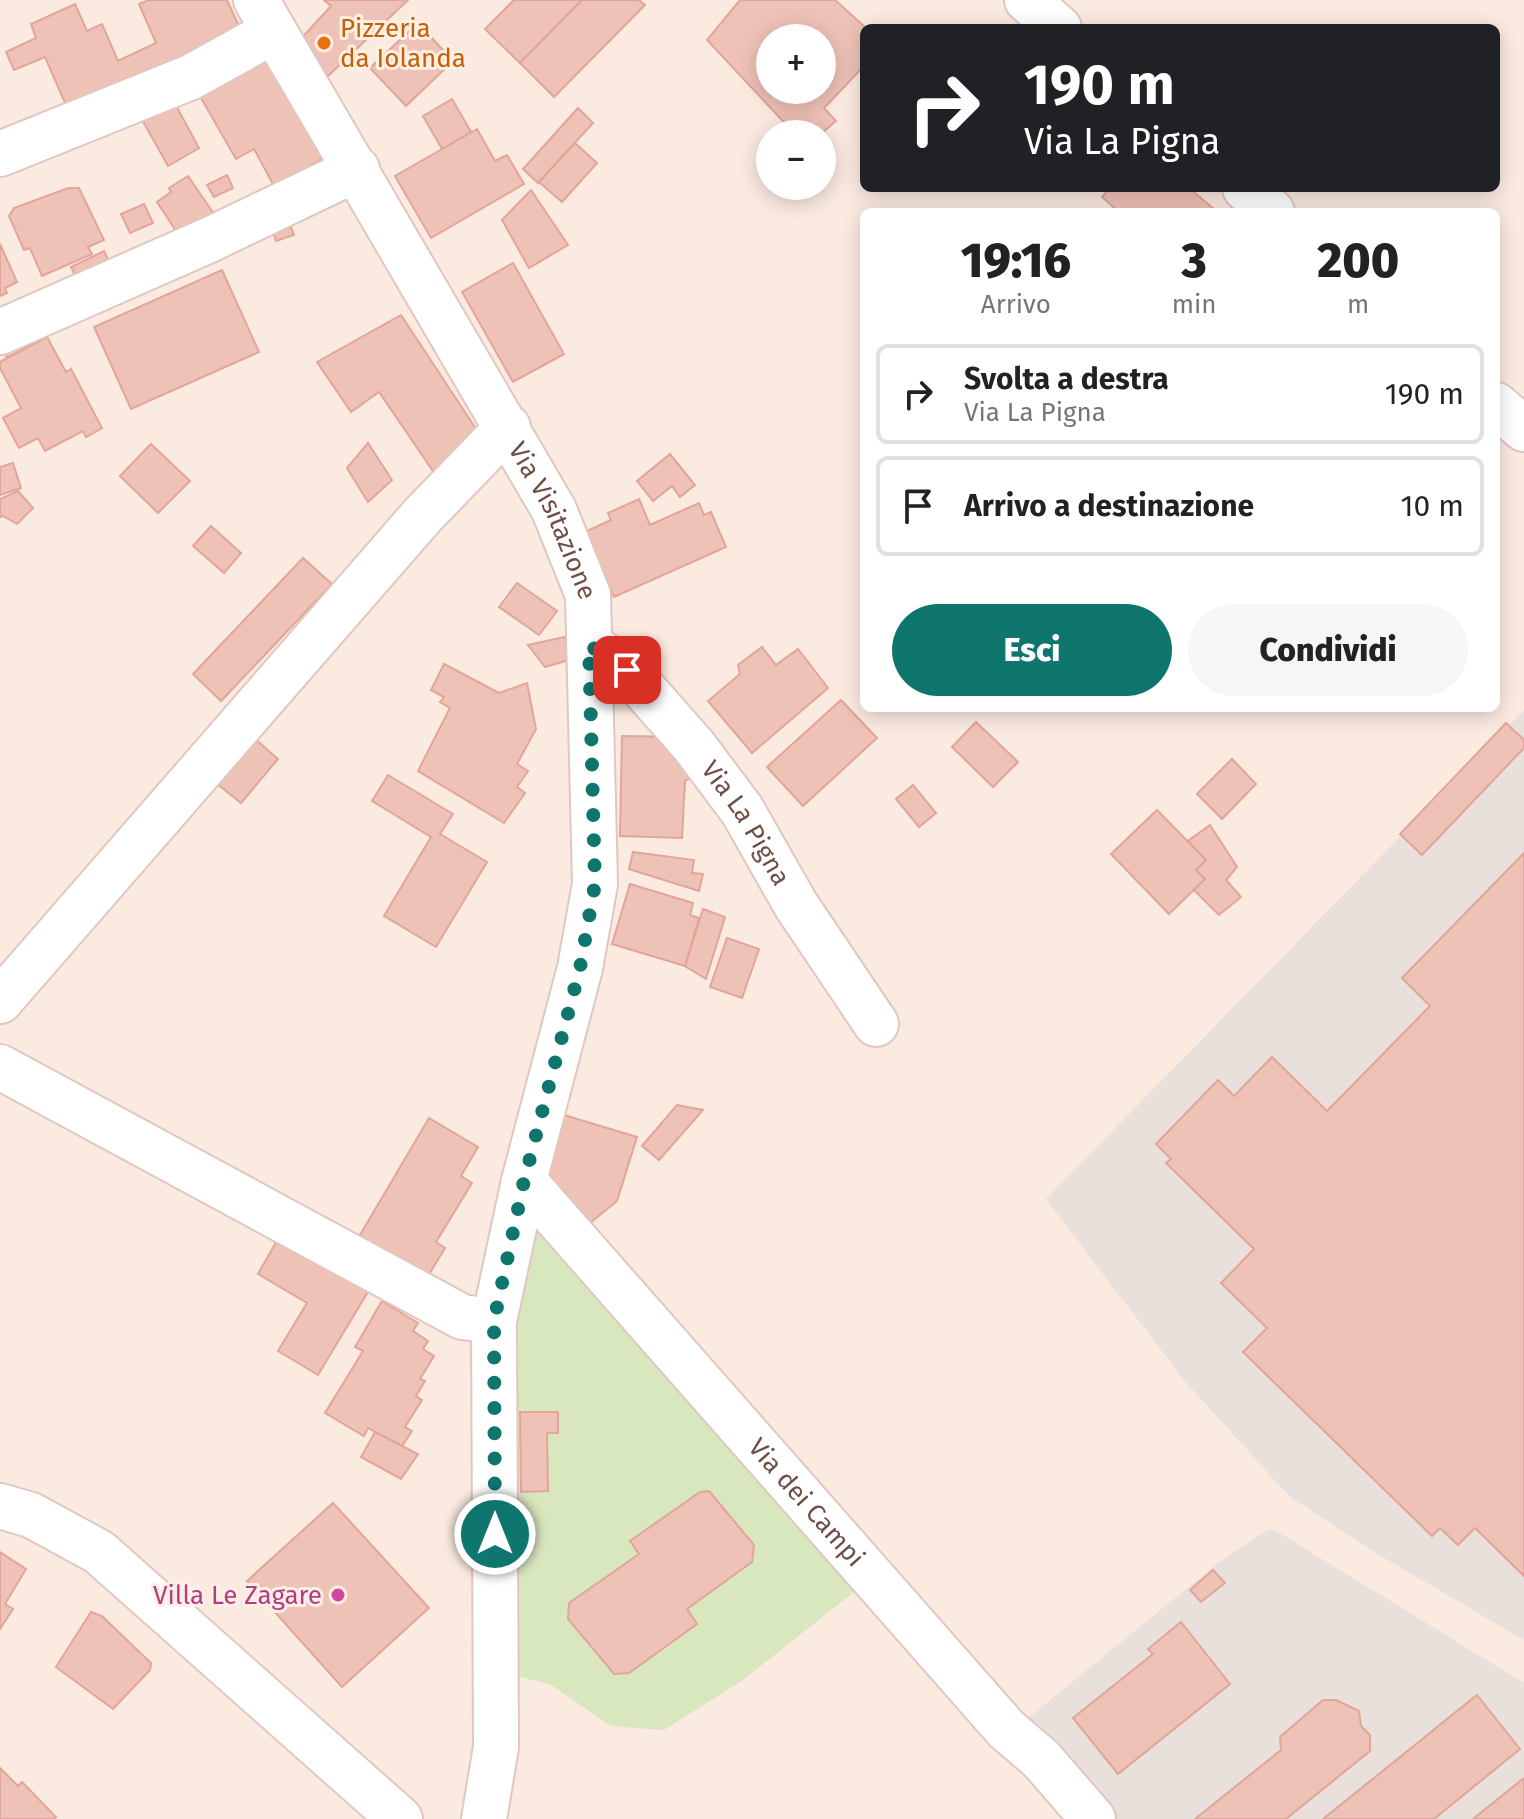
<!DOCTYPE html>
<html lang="it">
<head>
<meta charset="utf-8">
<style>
  :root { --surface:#fff; --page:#f6f6f6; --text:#222; --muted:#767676; --line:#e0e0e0; --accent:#0f766e }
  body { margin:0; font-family:"Fira Sans",sans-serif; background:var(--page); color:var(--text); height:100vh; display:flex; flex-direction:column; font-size:30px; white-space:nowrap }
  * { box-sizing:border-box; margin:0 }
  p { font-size:26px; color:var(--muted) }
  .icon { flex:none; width:44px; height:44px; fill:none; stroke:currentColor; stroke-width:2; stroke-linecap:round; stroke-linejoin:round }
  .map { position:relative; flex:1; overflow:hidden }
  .sheet { position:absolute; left:860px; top:208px; width:640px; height:504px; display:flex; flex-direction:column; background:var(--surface); border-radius:12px; box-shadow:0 4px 20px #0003 }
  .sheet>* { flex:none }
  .top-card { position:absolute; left:860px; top:24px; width:640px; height:168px; border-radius:12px; box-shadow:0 4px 20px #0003; background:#202124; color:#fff; overflow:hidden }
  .controls { position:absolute; left:756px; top:24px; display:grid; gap:16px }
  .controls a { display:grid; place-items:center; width:80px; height:80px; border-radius:50%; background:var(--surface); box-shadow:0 4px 20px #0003; font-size:40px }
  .pin { position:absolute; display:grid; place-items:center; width:68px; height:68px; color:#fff; margin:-34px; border-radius:16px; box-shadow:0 4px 12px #0006 }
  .me { position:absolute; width:88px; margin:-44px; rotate:0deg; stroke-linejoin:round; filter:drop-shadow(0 0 6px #0008) }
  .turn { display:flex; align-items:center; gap:28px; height:168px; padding:0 32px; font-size:36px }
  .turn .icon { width:104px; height:104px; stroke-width:2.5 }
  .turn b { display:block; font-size:56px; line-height:68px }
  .eta { display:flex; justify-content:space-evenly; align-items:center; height:136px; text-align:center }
  .eta b { font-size:48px; font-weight:800; line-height:56px }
  .action { display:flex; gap:16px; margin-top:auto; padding:16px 32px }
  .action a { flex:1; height:92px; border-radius:48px; background:var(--accent); color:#fff; font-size:32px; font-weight:800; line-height:92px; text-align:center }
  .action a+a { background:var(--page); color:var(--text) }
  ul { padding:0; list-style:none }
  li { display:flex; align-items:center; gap:24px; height:100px; margin:0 16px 12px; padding:0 16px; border:4px solid var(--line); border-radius:12px }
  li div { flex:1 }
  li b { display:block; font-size:30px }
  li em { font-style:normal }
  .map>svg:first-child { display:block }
  .industrial { fill:#e9dfdb }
  .green { fill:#d9e7bf }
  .building { fill:#efc2b8; stroke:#e1a599; stroke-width:2; fill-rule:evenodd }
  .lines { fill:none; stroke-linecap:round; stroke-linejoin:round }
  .minor-casing { stroke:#e0c7bf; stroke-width:48 }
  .minor { stroke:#fff; stroke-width:44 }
  .route { stroke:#0f766e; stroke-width:14; stroke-dasharray:0 25.2 }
  .food-dot { fill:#e8710a; stroke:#feefe5; stroke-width:3 }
  .hotel-dot { fill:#d1479c; stroke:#feefe5; stroke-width:3 }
  .labels { text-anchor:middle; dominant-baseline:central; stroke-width:6; stroke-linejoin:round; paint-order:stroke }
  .food-label { font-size:26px; fill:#c56008; stroke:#feefe5; text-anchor:start }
  .street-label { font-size:26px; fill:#704e48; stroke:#feefe5 }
  .hotel-label { font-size:26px; fill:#b23c85; stroke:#feefe5; text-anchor:end }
</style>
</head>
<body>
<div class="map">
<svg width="1524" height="1819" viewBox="0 0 1524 1819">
  <rect width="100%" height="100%" fill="#fbeae0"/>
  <g class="industrial">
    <path d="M1524,710V1640L1381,1556L1290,1497L1184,1380L1046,1199Z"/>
    <path d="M1273,1529L1524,1683V1819H1104L1022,1723L1218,1563L1267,1530Z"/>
  </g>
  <path class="green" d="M535,1215L860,1587L743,1680L664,1730L611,1726L551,1685L514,1675L509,1330Z"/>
  <g class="building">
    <path d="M149,0H227L243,35L69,112L45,57L14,70L6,52L36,38L31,24L75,4L87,31L102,24L118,61L156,43L139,4Z"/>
    <path d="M324,0H408L327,77H317L296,44L331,6Z"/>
    <path d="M514,0H582L520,63L485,29Z"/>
    <path d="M582,0H639L645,5L554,97L520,63Z"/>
    <path d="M740,0H835L866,28L864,66L824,108L836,121L821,134H795L707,40ZM770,38H822V90H770Z"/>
    <path d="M418,23L453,61L406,106L370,68Z"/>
    <path d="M260,46L323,158L274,186L254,149L236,159L193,84Z"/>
    <path d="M452,99L471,132L442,149L423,116Z"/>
    <path d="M173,100L199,148L168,166L141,118Z"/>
    <path d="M578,108L593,123L538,183L523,169Z"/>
    <path d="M477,129L495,161L507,155L524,184L431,238L395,176Z"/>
    <path d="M575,143L597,163L562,202L539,182Z"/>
    <path d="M227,175L233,188L214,197L207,185Z"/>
    <path d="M188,176L216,217L182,240L157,202L171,192L169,188Z"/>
    <path d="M68,188H79L104,240L88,247L92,254L42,276L30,248L24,250L9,216L14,208Z"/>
    <path d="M1110,188H1189L1214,209L1211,212H1119L1102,197Z"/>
    <path d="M531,190L568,245L529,268L502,220Z"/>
    <path d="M144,204L153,223L130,233L121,214Z"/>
    <path d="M287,217L294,235L276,241L270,223Z"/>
    <path d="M0,244L17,282L5,288L7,293L0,296Z"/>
    <path d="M104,251L111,266L78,281L71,267Z"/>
    <path d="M513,263L564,354L513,382L462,292Z"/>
    <path d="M222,270L259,352L131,409L94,327Z"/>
    <path d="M401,315L482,438L437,477L379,392L351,412L317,362Z"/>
    <path d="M23,324L34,344L7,358L0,345Z"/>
    <path d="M47,337L66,372L71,369L102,428L86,437L83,431L45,451L38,438L19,448L3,418L21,408L0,368V362Z"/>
    <path d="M368,443L392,480L368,502L347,468Z"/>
    <path d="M151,444L190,481L158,513L120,476Z"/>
    <path d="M670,454L695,485L680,497L672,486L653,501L637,481Z"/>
    <path d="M13,463L21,488L0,495V467Z"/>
    <path d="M18,491L33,508L17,524L3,516L0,517V499Z"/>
    <path d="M639,499L650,525L699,503L704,515L711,512L726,547L614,597L585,532L611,520L608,513Z"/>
    <path d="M211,526L241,553L224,573L193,546Z"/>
    <path d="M303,558L332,584L221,701L193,674Z"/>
    <path d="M517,583L557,611L539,635L499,607Z"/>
    <path d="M565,637L569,660L545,667L528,645Z"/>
    <path d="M762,647L776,665L798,649L828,688L752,753L708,701L740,674L738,665Z"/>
    <path d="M444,664L499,693L527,683L536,729L517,764L528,771L517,787L525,793L504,823L418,771L450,708L440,702L444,697L431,690Z"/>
    <path d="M841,700L877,738L803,806L767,767Z"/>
    <path d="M976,722L1018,762L993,787L952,747Z"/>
    <path d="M1506,723L1524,740V748L1422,855L1400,834Z"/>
    <path d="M622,736L690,737V778L685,781L682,838L620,836Z"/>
    <path d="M253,737L278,759L241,803L215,782Z"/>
    <path d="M1232,759L1256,784L1222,819L1197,794Z"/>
    <path d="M388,775L453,814L440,834L487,862L436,947L384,916L431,837L372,801Z"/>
    <path d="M913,785L936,813L919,827L896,799Z"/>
    <path d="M1157,810L1206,860L1196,870L1205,879L1169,914L1111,854Z"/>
    <path d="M1210,825L1237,867L1226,880L1241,897L1219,915L1194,890L1205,879L1196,870L1206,860L1188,841Z"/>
    <path d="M633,852L694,860L692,873L703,874L699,891L629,869Z"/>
    <path d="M1524,853V1576L1475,1528L1458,1545L1440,1528L1432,1536L1243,1352L1267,1328L1221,1283L1254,1249L1166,1163L1171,1159L1156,1144L1218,1080L1234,1096L1272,1057L1327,1111L1430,1006L1402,978Z"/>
    <path d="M630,884L693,903L690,915L699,918L685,966L612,944Z"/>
    <path d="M703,909L725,917L706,979L685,966Z"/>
    <path d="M727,938L759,949L742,998L710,987Z"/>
    <path d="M677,1105L703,1110L659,1160L642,1146Z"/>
    <path d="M564,1115L637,1137L617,1201L579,1232L541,1190Z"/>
    <path d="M429,1118L478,1147L461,1176L472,1183L436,1242L445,1248L428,1276L360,1235Z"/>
    <path d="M282,1232L372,1285L318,1375L278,1351L307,1303L258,1274Z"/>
    <path d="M382,1301L418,1323L413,1331L428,1341L423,1349L434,1356L420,1379L425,1381L416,1396L422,1400L405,1427L412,1431L402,1446L368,1428L364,1436L325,1413L363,1351L355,1347Z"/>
    <path d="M520,1412H558V1433H547L548,1491L521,1492Z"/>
    <path d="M375,1432L418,1454L401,1479L361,1457Z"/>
    <path d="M709,1491L754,1545L752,1562L687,1609L697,1624L629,1673L614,1674L568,1619L569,1603L639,1554L630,1541L700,1492Z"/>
    <path d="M333,1503L429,1608L342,1687L247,1581Z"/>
    <path d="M0,1552L26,1569L5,1604L13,1609L0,1629Z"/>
    <path d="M1213,1570L1225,1583L1201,1602L1190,1590Z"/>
    <path d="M91,1612L102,1616L151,1663L150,1670L113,1709L56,1667Z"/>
    <path d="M1181,1622L1230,1684L1118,1774L1073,1718L1153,1654L1148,1649Z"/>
    <path d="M1477,1695L1520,1749L1434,1819H1323Z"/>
    <path d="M1323,1700H1336L1359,1711L1361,1726L1370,1735V1751L1286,1819H1195L1281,1750L1280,1737Z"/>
    <path d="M0,1768L18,1786L22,1782L56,1817L53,1819H0Z"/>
    <path d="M1524,1778V1819H1473Z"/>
  </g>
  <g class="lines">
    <g class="minor-casing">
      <g id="minor">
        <path id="s1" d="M256,0L554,510L588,595L595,884L580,968L524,1181L494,1321L496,1747L484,1819"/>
        <path d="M1027,0L1059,28"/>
        <path d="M0,154L191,77L274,31"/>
        <path d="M1245,188L1272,212"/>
        <path d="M0,332L209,240L357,169"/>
        <path d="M1496,405L1524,429"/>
        <path id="s2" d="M589,645L627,670L694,746L742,810L796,905L876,1024"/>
        <path d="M0,1001L422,516L508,427"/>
        <path d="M0,1067L462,1317L494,1321"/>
        <path id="s3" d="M524,1181L1006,1729L1041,1759L1093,1819"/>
        <path d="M0,1506L31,1515L99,1552L400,1819"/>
      </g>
    </g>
    <use href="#minor" class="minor"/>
  </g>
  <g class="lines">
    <path class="route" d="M495,1534L494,1321L524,1181L580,968L595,884L589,645L627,670"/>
  </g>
  <circle class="food-dot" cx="324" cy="43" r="8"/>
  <circle class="hotel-dot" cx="338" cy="1595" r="8"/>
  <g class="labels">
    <g class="food-label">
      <text x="340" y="28">Pizzeria<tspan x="340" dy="30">da Iolanda</tspan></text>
    </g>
    <g class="street-label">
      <text stroke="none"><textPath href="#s1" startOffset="600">Via Visitazione</textPath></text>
      <text stroke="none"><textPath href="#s2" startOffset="240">Via La Pigna</textPath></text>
      <text stroke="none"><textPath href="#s3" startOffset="428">Via dei Campi</textPath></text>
    </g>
    <g class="hotel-label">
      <text x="322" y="1595">Villa Le Zagare</text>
    </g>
  </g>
</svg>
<div class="controls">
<a>+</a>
<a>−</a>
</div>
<div class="pin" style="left:627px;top:670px;background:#d93025"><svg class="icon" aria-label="arrive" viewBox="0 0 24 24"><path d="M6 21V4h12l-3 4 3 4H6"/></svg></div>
<svg class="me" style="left:495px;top:1534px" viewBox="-20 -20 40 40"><circle r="17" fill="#0f766e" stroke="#fff" stroke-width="3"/><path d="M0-11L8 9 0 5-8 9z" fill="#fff"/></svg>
<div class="top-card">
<div class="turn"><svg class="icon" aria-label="right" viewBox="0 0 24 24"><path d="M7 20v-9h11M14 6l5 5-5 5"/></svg><div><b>190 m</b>Via La Pigna</div></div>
</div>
<section class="sheet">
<div class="eta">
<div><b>19:16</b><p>Arrivo</p></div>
<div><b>3</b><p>min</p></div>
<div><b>200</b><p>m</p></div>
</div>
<ul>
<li><svg class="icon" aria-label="right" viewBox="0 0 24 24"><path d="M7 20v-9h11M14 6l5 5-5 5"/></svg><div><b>Svolta a destra</b><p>Via La Pigna</p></div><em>190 m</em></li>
<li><svg class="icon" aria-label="arrive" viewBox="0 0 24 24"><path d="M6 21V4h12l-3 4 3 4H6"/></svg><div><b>Arrivo a destinazione</b></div><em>10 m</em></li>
</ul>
<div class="action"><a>Esci</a><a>Condividi</a></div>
</section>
</div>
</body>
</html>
